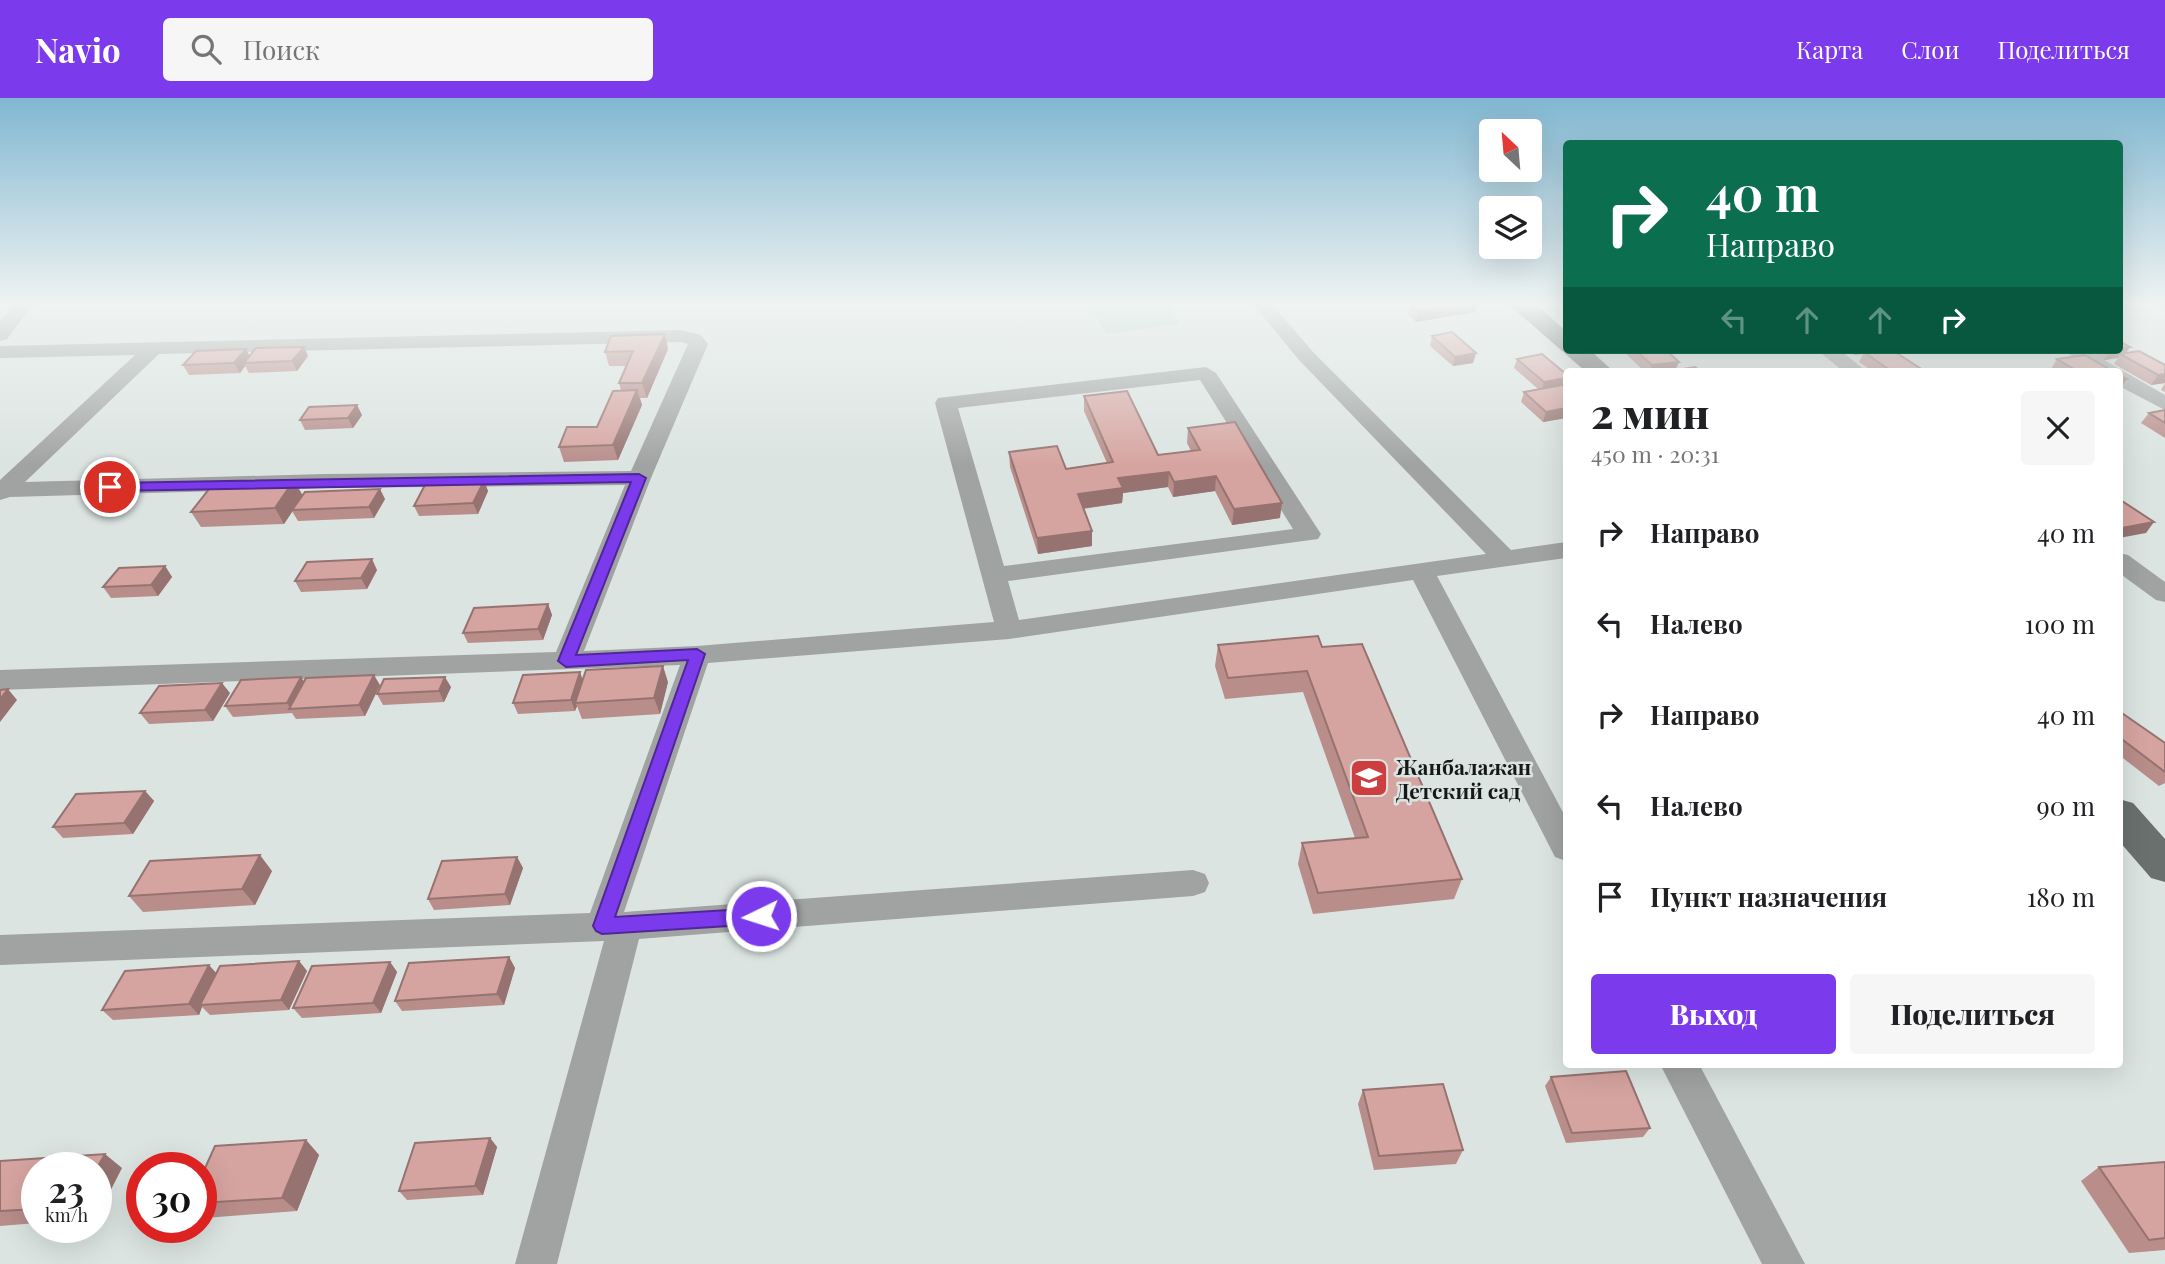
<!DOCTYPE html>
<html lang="ru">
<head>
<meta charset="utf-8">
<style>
  :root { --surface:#fff; --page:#f6f6f6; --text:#202124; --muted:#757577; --accent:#7c3aed }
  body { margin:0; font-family:"Playfair Display",serif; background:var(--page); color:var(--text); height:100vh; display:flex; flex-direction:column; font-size:26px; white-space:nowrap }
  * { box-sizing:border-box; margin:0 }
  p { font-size:23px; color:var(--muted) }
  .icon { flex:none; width:38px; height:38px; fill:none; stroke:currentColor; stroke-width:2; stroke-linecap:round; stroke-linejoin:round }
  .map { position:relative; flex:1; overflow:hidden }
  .details { position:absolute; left:1563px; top:270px; width:560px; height:700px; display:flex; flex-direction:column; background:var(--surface); border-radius:7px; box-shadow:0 7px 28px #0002 }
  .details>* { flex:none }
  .top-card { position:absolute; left:1563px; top:42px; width:560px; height:214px; border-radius:7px; box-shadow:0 7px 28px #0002; background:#0b6e4f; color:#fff; overflow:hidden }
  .needle { width:46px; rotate:334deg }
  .tools { position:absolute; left:1479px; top:21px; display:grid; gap:14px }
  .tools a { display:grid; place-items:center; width:63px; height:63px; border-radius:7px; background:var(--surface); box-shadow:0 7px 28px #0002; font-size:35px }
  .speed { position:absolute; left:21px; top:1054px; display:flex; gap:14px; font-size:35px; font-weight:700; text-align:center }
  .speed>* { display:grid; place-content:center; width:91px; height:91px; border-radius:50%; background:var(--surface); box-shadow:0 7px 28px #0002; line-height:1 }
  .speed small { font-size:18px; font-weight:400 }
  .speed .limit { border:10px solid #d22; background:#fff; color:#111 }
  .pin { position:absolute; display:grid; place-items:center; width:60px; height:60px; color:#fff; margin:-30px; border:4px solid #fff; border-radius:50%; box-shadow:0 2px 7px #0007 }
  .me { position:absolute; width:77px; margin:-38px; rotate:266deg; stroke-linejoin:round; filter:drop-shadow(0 0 5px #0008) }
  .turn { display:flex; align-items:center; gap:24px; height:147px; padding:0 28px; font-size:32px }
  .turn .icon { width:91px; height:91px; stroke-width:2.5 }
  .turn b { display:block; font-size:49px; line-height:60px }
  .lanes { display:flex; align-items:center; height:66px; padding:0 28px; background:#0003; justify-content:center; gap:35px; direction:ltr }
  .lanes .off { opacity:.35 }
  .round { display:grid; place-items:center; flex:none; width:74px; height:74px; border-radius:7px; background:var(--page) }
  .summary { display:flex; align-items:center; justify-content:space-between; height:119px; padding:0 28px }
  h1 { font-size:42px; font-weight:800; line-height:52px }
  .cta { display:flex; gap:14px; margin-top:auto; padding:14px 28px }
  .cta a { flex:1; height:80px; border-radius:7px; background:var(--accent); color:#fff; font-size:28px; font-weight:800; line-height:80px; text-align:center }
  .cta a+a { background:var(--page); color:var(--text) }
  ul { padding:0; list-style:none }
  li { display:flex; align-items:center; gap:21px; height:91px; padding:0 28px }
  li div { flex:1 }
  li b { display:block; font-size:26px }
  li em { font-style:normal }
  header { display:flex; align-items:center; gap:42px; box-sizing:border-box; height:98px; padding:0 35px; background:var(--accent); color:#fff }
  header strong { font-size:33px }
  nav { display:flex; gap:38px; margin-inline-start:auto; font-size:24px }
  .search { width:490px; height:63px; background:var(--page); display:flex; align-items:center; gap:18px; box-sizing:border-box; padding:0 24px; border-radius:7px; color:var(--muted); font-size:26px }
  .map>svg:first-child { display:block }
  .green { fill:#b1d5cc }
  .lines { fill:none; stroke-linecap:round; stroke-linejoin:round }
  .minor { fill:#a0a3a2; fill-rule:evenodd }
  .major { fill:#69706e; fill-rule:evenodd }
  .wall { fill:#b88d8a }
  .shaded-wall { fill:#967370 }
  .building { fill:#d6a4a0; stroke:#967370; stroke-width:2 }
  .route { fill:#7c3aed; stroke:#51269a; stroke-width:2 }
  .labels { text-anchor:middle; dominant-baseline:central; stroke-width:5; stroke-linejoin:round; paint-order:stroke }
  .poi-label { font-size:21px; font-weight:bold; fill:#151817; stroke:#dbe4e1; text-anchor:start }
</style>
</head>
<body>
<header>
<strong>Navio</strong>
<div class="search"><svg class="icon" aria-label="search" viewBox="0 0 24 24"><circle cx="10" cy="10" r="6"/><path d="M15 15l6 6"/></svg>Поиск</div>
<nav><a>Карта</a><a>Слои</a><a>Поделиться</a></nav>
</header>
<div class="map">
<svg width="2165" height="1166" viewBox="0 0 2165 1166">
  <rect width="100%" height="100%" fill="#dbe4e1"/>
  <path class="green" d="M1089,205H1166L1180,226L1106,236Z"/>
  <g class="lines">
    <g class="minor">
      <path d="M15,205H34L7,241L0,243V224Z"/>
      <path d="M1252,205H1271L1313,254L1511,452L1566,444V460L1437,478L1566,720V763L1555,759L1413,482L1009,541L708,565L624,814L1193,772L1205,776L1209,785L1205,794L1193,798L639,841L557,1166H515L604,843L0,867V837L590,815L680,567L0,592V572L556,554L625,387L325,390L10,399L0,402V382L135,257L0,260V248L681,232L701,237L708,246L651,380L584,553L697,548L994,524L935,305L938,300L1206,269L1216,275L1321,436L1318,441L1008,483L1019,522L1486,456L1299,262ZM681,244L688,246L631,373L325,376L25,384L159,256ZM1200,282L1293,431L1004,468L958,310Z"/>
      <path d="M1817,252H1840L1866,273H1843Z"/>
      <path d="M2063,252H2087L2165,297V312L2119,288V273H2094Z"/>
      <path d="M2119,455L2128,457L2165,484V504L2156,502L2119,475Z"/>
      <path d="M1660,966H1699L1805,1166H1762Z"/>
    </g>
    <g class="major">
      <path d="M1507,205H1534L1566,233V252H1590L1613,273H1585Z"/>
      <path d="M2119,701L2133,705L2165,741V784L2151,780L2119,743Z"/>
    </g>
  </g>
  <g class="wall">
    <path d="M1419,205H1477L1475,214L1416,224L1408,216L1410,207Z"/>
    <path d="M2153,205H2165V210L2163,211Z"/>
    <path d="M1432,238L1476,255L1473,265L1453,268L1430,248Z"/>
    <path d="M304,249L308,258L297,273L249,275L245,268L240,275L189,277L183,267L246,251L250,258Z"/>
    <path d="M668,251L647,300H640L642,307L618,362L564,364L559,349L597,329L621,292L619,285L626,268H609L605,254Z"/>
    <path d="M1624,252H1666L1676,272L1700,273H1644L1624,254Z"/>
    <path d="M1847,252H1892L1922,273H1872L1859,264L1863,256L1854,257Z"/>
    <path d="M2088,252H2119L2165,267V285L2151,287L2114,266L2118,260L2104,262Z"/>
    <path d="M1517,261L1566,276V289H1565L1566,290V320L1543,324L1521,304L1524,294L1538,291L1514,270Z"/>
    <path d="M2057,261L2112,273H2054L2051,271Z"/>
    <path d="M2165,285V294L2161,292Z"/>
    <path d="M1084,298L1158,357L1191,353L1187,345L1188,330L1280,420L1232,427L1215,393L1173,399L1168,389L1123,395L1122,405L1083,411L1092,448L1038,456L1010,369L1009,354L1066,371L1107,365L1084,313Z"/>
    <path d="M2165,312V340L2141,325L2149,315Z"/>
    <path d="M362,317L353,330L305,332L300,322Z"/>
    <path d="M484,383L488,393L478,416L419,418L414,408Z"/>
    <path d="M302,397L385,401L374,420L298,423L292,413L284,426L201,429L191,414Z"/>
    <path d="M165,468L172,479L158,498L111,500L103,489Z"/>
    <path d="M377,472L367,491L301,494L295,483Z"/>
    <path d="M548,506L552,517L543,542L468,545L463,535Z"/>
    <path d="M1218,547L1322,549L1462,781L1454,801L1313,816L1298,766L1302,745L1355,740L1303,594L1225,601L1215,568Z"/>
    <path d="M301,579L304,584L380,587L365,618L296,621L292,615L233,619L225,608Z"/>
    <path d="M583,581L668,584L660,616L582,621L577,608L575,613L518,616L513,605Z"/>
    <path d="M451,589L444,604L383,607L377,596Z"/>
    <path d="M230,595L213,623L149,626L140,615Z"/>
    <path d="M2119,613L2165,645V685L2159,688L2119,657Z"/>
    <path d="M145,693L154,703L133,736L63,740L53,729Z"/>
    <path d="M517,759L523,770L510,807L434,812L428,801Z"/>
    <path d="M272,773L255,807L143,814L129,798Z"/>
    <path d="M509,859L515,870L504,907L402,913L395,903Z"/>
    <path d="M299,863L307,873L289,912L210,917L202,909L199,917L113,922L102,912L216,875Z"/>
    <path d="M390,864L397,874L381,915L302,920L293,910Z"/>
    <path d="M1551,979L1650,1030L1643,1039L1566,1045L1545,988Z"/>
    <path d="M1363,992L1463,1052L1456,1066L1374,1072L1358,1006Z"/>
    <path d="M490,1040L497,1049L483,1097L407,1102L399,1093Z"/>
    <path d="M306,1042L319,1057L297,1113L205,1120L201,1117V1079Z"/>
    <path d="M0,1063L122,1070L37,1069V1125L0,1128Z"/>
    <path d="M2165,1064V1152L2129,1155L2081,1083L2099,1069Z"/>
  </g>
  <g class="shaded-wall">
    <path d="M1472,205H1477L1475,214L1416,224L1418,214Z"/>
    <path d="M665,236L668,251L647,300L642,285Z"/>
    <path d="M304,249L308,258L297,273L292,263Z"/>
    <path d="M2130,249L2124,258L2120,256L2118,260L2104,262L2111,252H2119V250Z"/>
    <path d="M246,251L251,261L244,265L245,268L240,275L234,265Z"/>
    <path d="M1857,252H1885L1864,254L1863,256L1854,257Z"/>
    <path d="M1476,255L1473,265L1453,268L1455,259Z"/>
    <path d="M1679,264L1675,273H1649L1652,267Z"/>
    <path d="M2165,276V285L2151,287L2158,277Z"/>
    <path d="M1566,280V289L1541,294L1544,284Z"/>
    <path d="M2127,281L2120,291H2119V283Z"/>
    <path d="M637,292L642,307L618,362L613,347Z"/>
    <path d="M357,307L362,317L353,330L348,320Z"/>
    <path d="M1566,310V320L1543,324L1546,314Z"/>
    <path d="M1169,374L1168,389L1123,395L1122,405L1078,411V396L1118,380Z"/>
    <path d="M1216,378L1215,393L1173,399L1174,384Z"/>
    <path d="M294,382L303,398L284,426L275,410Z"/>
    <path d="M484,383L488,393L478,416L473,405Z"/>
    <path d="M380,391L385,401L374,420L369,409Z"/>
    <path d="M1282,405L1280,420L1232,427L1234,411Z"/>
    <path d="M2154,424L2146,435L2119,440V434L2122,430Z"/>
    <path d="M1092,433V448L1038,456L1037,440Z"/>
    <path d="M372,461L377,472L367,491L361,480Z"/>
    <path d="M165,468L172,479L158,498L151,487Z"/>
    <path d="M548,506L552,517L543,542L538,531Z"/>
    <path d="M663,568L668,584L660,616L654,600Z"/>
    <path d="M580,574L584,585L575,605L577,608L575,613L571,602Z"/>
    <path d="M374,577L380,587L365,618L359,607Z"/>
    <path d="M301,579L308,590L291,611L287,605Z"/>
    <path d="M445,579L451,589L444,604L439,593Z"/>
    <path d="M222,585L230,595L213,623L205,612Z"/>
    <path d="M8,591L17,602L0,624V601Z"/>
    <path d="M145,693L154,703L133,736L124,725Z"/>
    <path d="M260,757L272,773L255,807L242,791Z"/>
    <path d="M517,759L523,770L510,807L505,796Z"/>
    <path d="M509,859L515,870L504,907L497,896Z"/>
    <path d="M299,863L307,873L289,912L281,902Z"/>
    <path d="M390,864L397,874L381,915L373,905Z"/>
    <path d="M209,867L219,878L200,907L202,909L199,917L189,906Z"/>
    <path d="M490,1040L497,1049L483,1097L475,1088Z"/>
    <path d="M306,1042L319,1057L297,1113L282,1100Z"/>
    <path d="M105,1056L122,1070L96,1121V1072Z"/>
  </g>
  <g class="building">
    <path d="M1419,205H1472L1418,214L1410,207Z"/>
    <path d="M1452,234L1476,255L1455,259L1432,238Z"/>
    <path d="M665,236L642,285H619L633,253L605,254L611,238Z"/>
    <path d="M2119,243L2130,249L2119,250Z"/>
    <path d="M304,249L292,263L244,265L256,250Z"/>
    <path d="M246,251L234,265L183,267L196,253Z"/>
    <path d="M1635,252H1666L1679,264L1652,267Z"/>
    <path d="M1877,252H1892L1923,272L1891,273L1864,254Z"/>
    <path d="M2139,253L2165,267V276L2158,277L2120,256Z"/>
    <path d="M1542,256L1566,276V280L1544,284L1517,261Z"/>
    <path d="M2085,257L2112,273H2077L2057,261Z"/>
    <path d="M1695,269L1700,273H1671Z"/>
    <path d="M2119,277L2127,281L2119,283Z"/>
    <path d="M1562,287L1566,290V310L1546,314L1524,294Z"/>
    <path d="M637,292L613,347L559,349L567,329H597L613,293Z"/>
    <path d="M1127,293L1158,357L1200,352L1188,330L1235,324L1282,405L1234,411L1216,378L1174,384L1169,374L1118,380L1123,390L1078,396L1092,433L1037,440L1009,354L1057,348L1066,371L1113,364L1084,298Z"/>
    <path d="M357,307L348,320L300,322L309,309Z"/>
    <path d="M2165,312V325L2149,315Z"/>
    <path d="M294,382L275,410L191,414L213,386Z"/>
    <path d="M484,383L473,405L414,408L426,385Z"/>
    <path d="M380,391L369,409L292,412L305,394Z"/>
    <path d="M2119,401L2154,424L2122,430L2119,428Z"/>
    <path d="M372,461L361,480L295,483L307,464Z"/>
    <path d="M165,468L151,487L103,489L119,470Z"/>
    <path d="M548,506L538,531L463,535L474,510Z"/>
    <path d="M1318,538L1322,549L1362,546L1462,781L1318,795L1302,745L1368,739L1307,573L1228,580L1218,547Z"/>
    <path d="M663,568L654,600L575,605L586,572Z"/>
    <path d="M580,574L571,602L513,605L523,577Z"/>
    <path d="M374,577L359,607L289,611L306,580Z"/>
    <path d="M301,579L287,605L225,608L241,582Z"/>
    <path d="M445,579L439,593L377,596L384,581Z"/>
    <path d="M222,585L205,612L140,615L159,588Z"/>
    <path d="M8,591L0,601V592Z"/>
    <path d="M2119,613L2165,645V674L2119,639Z"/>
    <path d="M145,693L124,725L53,729L76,696Z"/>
    <path d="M260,757L242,791L129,798L150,763Z"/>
    <path d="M517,759L505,796L428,801L442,763Z"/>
    <path d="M509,859L497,896L395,903L409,865Z"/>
    <path d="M299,863L281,902L200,907L220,868Z"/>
    <path d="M390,864L373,905L293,910L312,868Z"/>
    <path d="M209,867L189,906L102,912L125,873Z"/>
    <path d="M1626,973L1650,1030L1572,1035L1551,979Z"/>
    <path d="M1443,986L1463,1052L1379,1058L1363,992Z"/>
    <path d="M490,1040L475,1088L399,1093L415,1045Z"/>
    <path d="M306,1042L282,1100L201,1105V1079L215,1048Z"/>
    <path d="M105,1056L96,1072V1069H37V1111L0,1113V1063Z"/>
    <path d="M2165,1064V1140L2149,1142L2099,1069Z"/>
  </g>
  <linearGradient id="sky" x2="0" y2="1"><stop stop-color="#81b7d1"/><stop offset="0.56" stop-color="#eff3f2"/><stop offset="1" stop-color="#eff3f2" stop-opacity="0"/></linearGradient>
  <rect width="2165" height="368" fill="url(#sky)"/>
  <path class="route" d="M639,376L646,380L576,557L697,551L705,556L615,819L761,810L767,812L770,818L767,823L761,826L602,836L596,833L593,828L688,562L566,569L558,563L631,384L110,393L104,389L110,385Z"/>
  <defs>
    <g id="school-square" transform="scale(2.0125)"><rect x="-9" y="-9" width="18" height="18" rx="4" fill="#cd3e40" stroke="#dbe4e1"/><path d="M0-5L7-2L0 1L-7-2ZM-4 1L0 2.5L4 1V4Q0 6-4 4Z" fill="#fff"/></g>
  </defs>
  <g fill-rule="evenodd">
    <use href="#school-square" x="1369" y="680"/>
  </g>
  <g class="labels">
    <g class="poi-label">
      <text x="1396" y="668">Жанбалажан<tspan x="1396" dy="24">Детский сад</tspan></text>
    </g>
  </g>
</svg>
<div class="tools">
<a><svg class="needle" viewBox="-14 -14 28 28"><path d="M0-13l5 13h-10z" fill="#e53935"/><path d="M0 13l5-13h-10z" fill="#757577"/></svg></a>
<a><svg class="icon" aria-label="layers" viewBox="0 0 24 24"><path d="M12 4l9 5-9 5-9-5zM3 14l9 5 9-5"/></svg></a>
</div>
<div class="speed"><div>23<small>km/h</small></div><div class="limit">30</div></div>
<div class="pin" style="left:110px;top:389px;background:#d93025"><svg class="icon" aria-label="arrive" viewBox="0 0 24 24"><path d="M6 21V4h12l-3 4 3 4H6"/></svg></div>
<svg class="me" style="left:761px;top:818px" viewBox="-20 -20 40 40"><circle r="17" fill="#7c3aed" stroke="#fff" stroke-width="3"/><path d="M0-11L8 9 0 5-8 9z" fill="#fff"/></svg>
<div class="top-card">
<div class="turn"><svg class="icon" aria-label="right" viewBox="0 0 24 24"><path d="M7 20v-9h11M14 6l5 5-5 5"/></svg><div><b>40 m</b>Направо</div></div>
<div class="lanes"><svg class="icon off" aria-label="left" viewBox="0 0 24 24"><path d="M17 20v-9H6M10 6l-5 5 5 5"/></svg><svg class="icon off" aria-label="ahead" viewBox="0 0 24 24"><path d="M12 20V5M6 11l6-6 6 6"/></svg><svg class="icon off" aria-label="ahead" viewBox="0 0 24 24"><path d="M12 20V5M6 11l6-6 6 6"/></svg><svg class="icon" aria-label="right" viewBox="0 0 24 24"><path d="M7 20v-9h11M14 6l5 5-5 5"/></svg></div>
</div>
<section class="details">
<div class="summary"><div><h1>2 мин</h1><p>450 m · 20:31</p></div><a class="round"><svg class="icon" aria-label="close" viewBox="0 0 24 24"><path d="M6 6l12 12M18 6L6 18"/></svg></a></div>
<ul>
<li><svg class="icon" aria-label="right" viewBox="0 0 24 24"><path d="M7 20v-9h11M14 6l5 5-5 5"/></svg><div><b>Направо</b></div><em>40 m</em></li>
<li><svg class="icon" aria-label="left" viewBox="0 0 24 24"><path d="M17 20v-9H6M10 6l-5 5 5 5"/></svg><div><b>Налево</b></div><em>100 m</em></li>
<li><svg class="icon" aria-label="right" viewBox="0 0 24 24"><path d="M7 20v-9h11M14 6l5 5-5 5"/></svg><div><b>Направо</b></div><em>40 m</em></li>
<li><svg class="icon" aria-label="left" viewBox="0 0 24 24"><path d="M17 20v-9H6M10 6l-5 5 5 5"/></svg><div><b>Налево</b></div><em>90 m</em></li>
<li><svg class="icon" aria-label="arrive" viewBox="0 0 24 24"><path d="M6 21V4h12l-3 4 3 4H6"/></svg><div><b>Пункт назначения</b></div><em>180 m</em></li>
</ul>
<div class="cta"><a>Выход</a><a>Поделиться</a></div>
</section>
</div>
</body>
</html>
